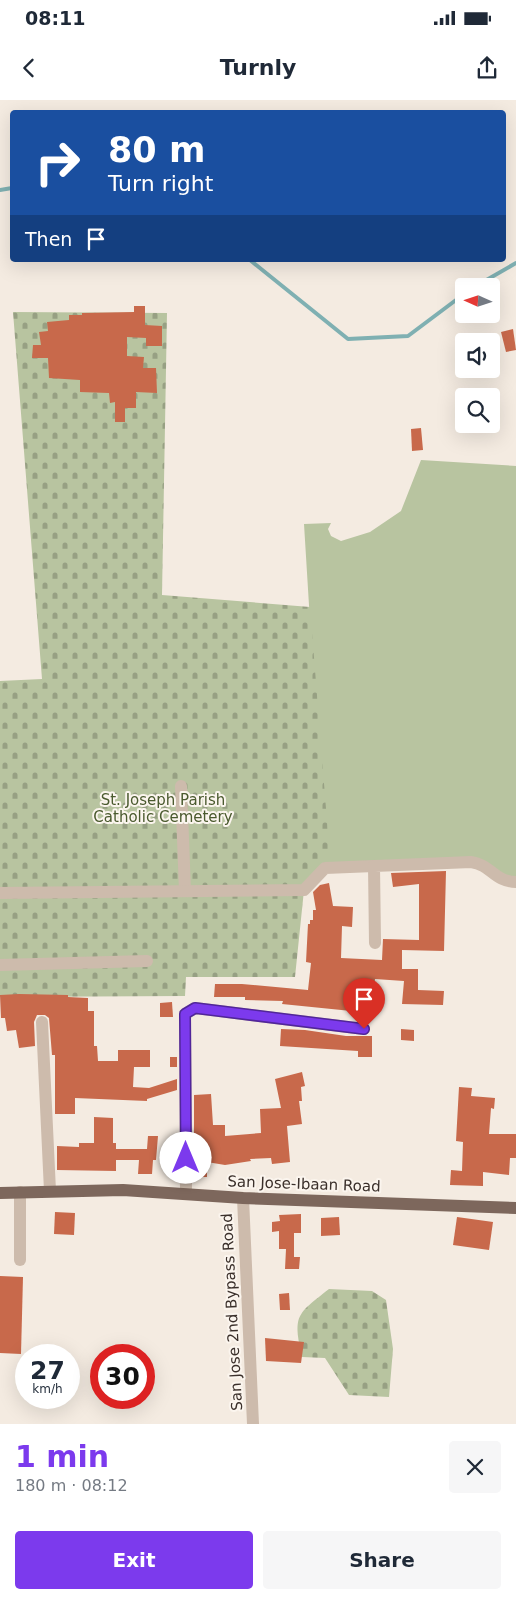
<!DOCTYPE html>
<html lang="en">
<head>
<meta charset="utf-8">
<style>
  :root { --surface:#fff; --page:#f6f6f7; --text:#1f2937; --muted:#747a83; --accent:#7c3aed }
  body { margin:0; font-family:"DejaVu Sans",sans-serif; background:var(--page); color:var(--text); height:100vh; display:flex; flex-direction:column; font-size:19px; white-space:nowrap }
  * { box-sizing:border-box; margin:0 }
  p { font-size:16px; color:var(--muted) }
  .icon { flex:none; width:28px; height:28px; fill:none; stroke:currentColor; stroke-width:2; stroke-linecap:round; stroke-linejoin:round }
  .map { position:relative; height:1324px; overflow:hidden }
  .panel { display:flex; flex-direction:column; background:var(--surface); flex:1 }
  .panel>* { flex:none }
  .top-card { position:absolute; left:10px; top:10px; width:496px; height:152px; border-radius:5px; box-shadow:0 5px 20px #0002; background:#1a4fa0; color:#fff; overflow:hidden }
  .needle { width:32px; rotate:273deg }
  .buttons { position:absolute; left:455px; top:178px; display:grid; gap:10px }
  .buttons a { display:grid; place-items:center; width:45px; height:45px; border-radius:5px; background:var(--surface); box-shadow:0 5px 20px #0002; font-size:25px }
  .speed { position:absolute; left:15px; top:1244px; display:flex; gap:10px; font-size:25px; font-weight:700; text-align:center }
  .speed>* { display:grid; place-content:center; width:65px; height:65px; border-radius:50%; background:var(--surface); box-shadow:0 5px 20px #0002; line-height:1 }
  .speed small { font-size:12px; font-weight:400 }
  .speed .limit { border:8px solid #d22; background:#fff; color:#111 }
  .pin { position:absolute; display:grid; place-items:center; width:42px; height:42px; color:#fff; margin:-51px -21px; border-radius:50% 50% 50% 0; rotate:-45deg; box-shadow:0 0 5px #0007 }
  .pin .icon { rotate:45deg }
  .me { position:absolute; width:55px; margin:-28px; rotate:0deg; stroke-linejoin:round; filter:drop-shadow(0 0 4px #0008) }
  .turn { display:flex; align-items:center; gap:18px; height:105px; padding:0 15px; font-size:22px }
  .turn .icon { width:65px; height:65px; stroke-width:2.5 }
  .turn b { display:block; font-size:35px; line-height:42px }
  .then { display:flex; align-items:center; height:48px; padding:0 15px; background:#0003; gap:10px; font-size:19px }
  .round { display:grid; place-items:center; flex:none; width:52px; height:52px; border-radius:5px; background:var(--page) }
  .summary { display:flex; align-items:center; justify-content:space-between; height:85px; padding:0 15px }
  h1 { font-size:30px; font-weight:600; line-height:38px; color:var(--accent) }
  .cta { display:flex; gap:10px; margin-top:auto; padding:10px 15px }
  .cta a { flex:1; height:58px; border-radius:5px; background:var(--accent); color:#fff; font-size:20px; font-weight:600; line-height:58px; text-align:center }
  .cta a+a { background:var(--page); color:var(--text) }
  .status { display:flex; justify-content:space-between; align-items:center; height:35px; padding:0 25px; background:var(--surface); direction:ltr }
  .status svg { height:14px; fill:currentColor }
  header { display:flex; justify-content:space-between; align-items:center; height:65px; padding:0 15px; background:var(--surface); font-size:22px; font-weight:600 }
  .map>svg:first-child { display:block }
  .grass { fill:#b8c4a0 }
  .cemetery { fill:url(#cemetery-stones) }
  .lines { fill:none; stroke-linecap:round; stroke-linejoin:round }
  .stream { stroke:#7fb0b2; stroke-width:4 }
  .building { fill:#c8694b }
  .minor { stroke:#cdbbac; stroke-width:12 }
  .major { stroke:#7d675c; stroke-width:12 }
  .route-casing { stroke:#51269a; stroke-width:12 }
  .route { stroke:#7c3aed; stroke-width:9 }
  .labels { text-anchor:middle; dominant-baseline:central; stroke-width:4; stroke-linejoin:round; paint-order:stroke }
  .park-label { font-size:15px; fill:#4a5a2e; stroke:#fbf5ee }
  .street-label { font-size:15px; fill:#3b302b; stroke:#fbf5ee }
</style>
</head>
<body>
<div class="status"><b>08:11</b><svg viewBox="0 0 49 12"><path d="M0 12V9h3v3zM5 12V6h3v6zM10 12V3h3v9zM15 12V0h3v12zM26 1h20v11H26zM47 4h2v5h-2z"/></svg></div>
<header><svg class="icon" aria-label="back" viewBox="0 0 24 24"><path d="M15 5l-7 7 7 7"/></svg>Turnly<svg class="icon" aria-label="share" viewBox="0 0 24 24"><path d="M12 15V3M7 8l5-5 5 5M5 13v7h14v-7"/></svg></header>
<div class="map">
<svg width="516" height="1324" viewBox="0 0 516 1324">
  <defs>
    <pattern id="cemetery-stones" width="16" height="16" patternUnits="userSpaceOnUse" patternTransform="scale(1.25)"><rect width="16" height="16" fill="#b8c4a0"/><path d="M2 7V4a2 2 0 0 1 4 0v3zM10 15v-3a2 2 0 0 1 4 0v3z" fill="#97a083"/></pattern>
  </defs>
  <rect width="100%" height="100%" fill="#f4ebe1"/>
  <path class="grass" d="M421,360L516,366V778H503L484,762L325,765L304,424L331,423L328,429L331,436L341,441L370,432L401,411Z"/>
  <g class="cemetery">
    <path d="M13,212L167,213L162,495L310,507L330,759L304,790L295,877H186L185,896L0,897V581L42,579Z"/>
    <path d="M329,1189L372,1191L386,1200L393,1249L389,1297L349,1295L325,1258L302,1257C293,1215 296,1215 329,1189Z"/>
  </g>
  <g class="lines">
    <g class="stream">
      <path d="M0,90L12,88"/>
      <path d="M250,160L348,239L408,236L464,194"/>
      <path d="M476,186L516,163"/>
    </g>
  </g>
  <g class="building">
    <path d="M134,206H145V225L162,226V246H146V238L127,237V256L144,257L143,268H156L157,293L136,292V308H125V322H115V302L110,303L109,293L80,292V280L49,278L48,258H32L33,245H41L39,232L48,231L47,222L69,220V215H82V213L134,212Z"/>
    <path d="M513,229L516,250L506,252L501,232Z"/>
    <path d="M421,328L423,350L412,351L411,329Z"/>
    <path d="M446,771L444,851L402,850V869H418V890L444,891L443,905L402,904L404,881L375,879L371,913L282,904L283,901L245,900V897H214L215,884H242L308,890L311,863L306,862L308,824H310V820H313V810H316L313,792L320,785L329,783L333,806L353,807L352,827L342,826L341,858L382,860L383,839L419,840V784L393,787L391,773Z"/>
    <path d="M19,894L68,895V897L88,898V911H94V946H97L98,961H118V950H150V967H134L133,987L149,988L177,979V990L147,999V1001L75,998V1014H55V955H52L49,918L45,915H37L34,922L35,946L19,948L16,930L7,931L5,918H1L0,895Z"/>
    <path d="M172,902L173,917H160V903Z"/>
    <path d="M281,929L305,930L346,936H372V957H358V951L280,946Z"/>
    <path d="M401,929L414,930V941L401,940Z"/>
    <rect x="170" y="957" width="7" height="10"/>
    <path d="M302,972L305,986L301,987L302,1001H299L302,1024L287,1026L290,1062L272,1064L271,1058L250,1059L251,1061L225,1065L207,1062V1077H194V995L211,994L213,1025H225V1036L261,1033L260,1009L281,1008L275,979Z"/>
    <path d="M459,987L472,988L471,996L495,998L494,1009L491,1008L489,1034H516V1058H510L509,1075L483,1072V1086L450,1085L451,1070L462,1071L463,1042L456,1041Z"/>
    <path d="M94,1017L113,1018V1043H116V1049H147L148,1036H158L156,1060H153L152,1074H138L139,1060H116V1071L57,1070V1046L79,1047V1043H94Z"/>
    <path d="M55,1112L75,1113L74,1135L54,1134Z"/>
    <path d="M301,1114V1133H294V1157H300L299,1169H285L286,1149H279V1131L272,1132V1122L280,1121L279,1115Z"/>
    <path d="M339,1117L340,1135L321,1136V1118Z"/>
    <path d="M457,1117L493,1122L489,1150L453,1145Z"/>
    <path d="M0,1176L23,1177L21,1254L0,1253Z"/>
    <path d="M289,1193L290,1210H280L279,1194Z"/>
    <path d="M265,1238L304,1242L301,1263L266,1261Z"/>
  </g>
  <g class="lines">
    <g class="minor">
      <path d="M181,686L185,791"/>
      <path d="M0,793L304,790L325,768L374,766"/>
      <path d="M375,843L374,766L471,762C492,765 493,781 516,782"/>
      <path d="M0,865L147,861"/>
      <path d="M42,922L50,1091"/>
      <path d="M186,1094L185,914L195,908L364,929"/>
      <path d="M243,1098L253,1324"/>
      <path d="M20,1160V1092"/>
    </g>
    <path class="major" d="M0,1093L123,1090L243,1098L516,1108"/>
  </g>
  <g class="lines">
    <g class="route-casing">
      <path id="route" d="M186,1058L185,914L195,908L364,929"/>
    </g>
    <use href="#route" class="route"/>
  </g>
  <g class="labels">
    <g class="park-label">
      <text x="163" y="700">St. Joseph Parish<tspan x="163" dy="17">Catholic Cemetery</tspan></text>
    </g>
    <g class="street-label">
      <text transform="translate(304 1084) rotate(2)">San Jose-Ibaan Road</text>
      <text transform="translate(232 1212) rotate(-93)">San Jose 2nd Bypass Road</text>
    </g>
  </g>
</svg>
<div class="buttons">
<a><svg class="needle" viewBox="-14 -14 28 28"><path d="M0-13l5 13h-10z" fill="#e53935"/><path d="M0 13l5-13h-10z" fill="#747a83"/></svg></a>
<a><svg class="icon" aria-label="sound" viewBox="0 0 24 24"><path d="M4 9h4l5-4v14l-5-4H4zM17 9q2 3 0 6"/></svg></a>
<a><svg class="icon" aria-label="search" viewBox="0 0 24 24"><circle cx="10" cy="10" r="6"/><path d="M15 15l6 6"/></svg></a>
</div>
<div class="speed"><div>27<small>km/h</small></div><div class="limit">30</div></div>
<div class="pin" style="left:364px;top:929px;background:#d93025"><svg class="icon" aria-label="arrive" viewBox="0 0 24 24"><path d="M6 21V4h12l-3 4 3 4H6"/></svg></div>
<svg class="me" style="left:186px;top:1058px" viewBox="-20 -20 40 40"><circle r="19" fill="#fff"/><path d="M0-13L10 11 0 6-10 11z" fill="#7c3aed"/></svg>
<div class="top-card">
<div class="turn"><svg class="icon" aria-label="right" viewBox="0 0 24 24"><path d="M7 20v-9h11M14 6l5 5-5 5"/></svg><div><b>80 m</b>Turn right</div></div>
<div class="then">Then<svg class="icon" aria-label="arrive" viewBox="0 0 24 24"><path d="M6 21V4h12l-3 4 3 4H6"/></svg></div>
</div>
</div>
<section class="panel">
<div class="summary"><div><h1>1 min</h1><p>180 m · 08:12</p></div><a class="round"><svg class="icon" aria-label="close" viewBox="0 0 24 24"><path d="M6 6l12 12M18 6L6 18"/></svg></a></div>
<div class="cta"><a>Exit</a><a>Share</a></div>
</section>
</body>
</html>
